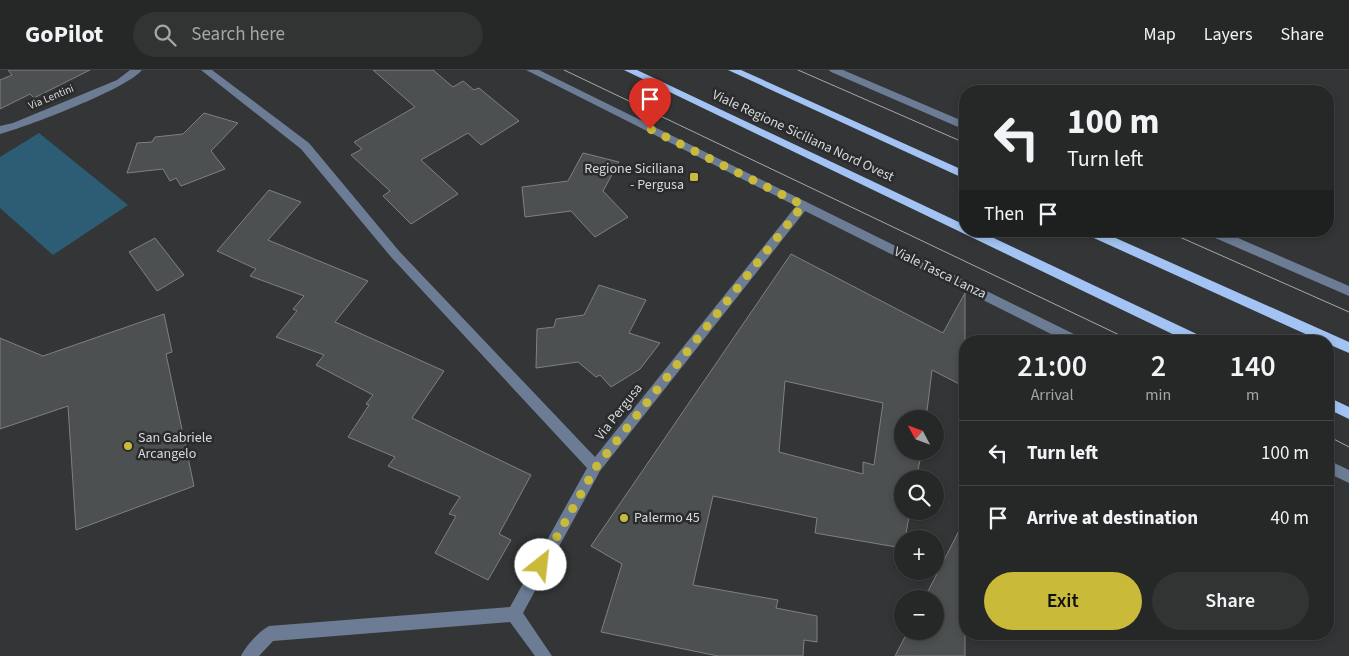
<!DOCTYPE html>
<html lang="en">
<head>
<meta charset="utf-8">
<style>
  :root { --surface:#262828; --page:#323434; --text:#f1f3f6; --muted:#a4a6a8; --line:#424445; --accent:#c9ba3a }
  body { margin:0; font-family:"Source Sans 3",sans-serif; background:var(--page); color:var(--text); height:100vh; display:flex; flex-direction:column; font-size:19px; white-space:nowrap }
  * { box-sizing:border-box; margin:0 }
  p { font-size:16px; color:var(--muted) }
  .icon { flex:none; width:28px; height:28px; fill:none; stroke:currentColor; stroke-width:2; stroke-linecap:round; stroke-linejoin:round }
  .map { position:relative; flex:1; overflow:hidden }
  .drawer { position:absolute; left:959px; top:265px; width:375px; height:305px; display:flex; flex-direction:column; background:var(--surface); border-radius:20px; box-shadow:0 2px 8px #0003,0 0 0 1px var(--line) }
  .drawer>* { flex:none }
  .banner { position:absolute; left:959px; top:15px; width:375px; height:152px; border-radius:20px; box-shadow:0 2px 8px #0003,0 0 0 1px var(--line); background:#262828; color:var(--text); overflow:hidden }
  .needle { width:32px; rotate:311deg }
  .controls { position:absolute; left:894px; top:340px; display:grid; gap:10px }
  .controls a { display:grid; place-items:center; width:50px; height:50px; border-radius:50%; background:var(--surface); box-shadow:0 2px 8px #0003,0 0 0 1px var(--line); font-size:25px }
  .pin { position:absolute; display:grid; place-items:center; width:42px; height:42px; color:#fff; margin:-51px -21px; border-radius:50% 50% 50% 0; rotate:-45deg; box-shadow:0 0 5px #0007 }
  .pin .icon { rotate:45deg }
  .me { position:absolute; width:55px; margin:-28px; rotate:29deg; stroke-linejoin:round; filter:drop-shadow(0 0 4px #0008) }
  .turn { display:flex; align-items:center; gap:18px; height:105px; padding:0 25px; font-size:22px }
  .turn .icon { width:65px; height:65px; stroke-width:2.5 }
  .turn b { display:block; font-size:35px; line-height:42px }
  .then { display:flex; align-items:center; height:48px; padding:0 25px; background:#0003; gap:10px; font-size:19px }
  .eta { display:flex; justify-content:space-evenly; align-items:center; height:85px; text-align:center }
  .eta b { font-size:30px; font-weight:600; line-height:35px }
  .primary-button { display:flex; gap:10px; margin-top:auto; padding:10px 25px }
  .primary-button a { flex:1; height:58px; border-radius:30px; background:var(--accent); color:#111; font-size:20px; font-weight:600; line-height:58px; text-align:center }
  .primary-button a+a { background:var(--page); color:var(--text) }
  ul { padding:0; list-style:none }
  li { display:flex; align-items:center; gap:15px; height:65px; padding:0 25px; border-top:1px solid var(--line) }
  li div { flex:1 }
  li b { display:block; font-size:19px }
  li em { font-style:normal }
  header { display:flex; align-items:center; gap:30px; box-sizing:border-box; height:70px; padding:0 25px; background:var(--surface); border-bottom:1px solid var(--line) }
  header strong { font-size:24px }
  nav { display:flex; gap:28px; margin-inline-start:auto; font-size:18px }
  .search { width:350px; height:45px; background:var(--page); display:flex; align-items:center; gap:12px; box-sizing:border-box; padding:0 18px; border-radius:28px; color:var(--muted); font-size:19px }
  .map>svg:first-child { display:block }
  .green { fill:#2d5d74 }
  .building { fill:#4d5051; stroke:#7e8181; fill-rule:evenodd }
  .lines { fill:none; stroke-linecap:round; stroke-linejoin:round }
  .minor { fill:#6c7c94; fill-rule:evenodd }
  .major { fill:#a2c3f3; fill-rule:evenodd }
  .tram { stroke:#a6a8a9; stroke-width:1 }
  .route { stroke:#c9ba3a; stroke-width:9; stroke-dasharray:0 16.2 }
  .poi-dot { fill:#c9ba3a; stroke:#292b2c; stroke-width:2 }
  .labels { text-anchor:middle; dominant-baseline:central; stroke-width:5; stroke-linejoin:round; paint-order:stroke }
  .far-street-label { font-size:11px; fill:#d7d9da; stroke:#292b2c }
  .street-label { font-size:14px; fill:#d7d9da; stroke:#292b2c }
  .poi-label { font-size:14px; fill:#d7d9da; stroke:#292b2c; text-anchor:start }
</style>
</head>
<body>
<header>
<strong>GoPilot</strong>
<div class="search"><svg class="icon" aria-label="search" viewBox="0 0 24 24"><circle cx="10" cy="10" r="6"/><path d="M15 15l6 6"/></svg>Search here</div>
<nav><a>Map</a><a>Layers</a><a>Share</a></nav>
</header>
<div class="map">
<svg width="1349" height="586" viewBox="0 0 1349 586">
  <rect width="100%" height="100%" fill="#333536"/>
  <path class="green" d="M39,63L128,135L53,185L0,138V87Z"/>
  <g class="building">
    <path d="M8,0H90L34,28L30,24L0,39V10L12,5Z"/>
    <path d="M373,0H433L453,17L463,11L474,20L479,18L519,51L481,75L468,63L421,90L458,124L411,154L383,126L390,121L351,85L362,79L354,72L415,37Z"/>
    <path d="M204,43L238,53L211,81L225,99L181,116L176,108L170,111L163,99L127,103L137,73L152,72L155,67L183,64Z"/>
    <path d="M583,83L619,92L603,121L628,147L595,167L571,141L525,147L522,117L568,111Z"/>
    <path d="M269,120L301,132L268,170L368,211L335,252L444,301L412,348L531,405L499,464L511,470L488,510L435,483L456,446L449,444L460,427L388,396L395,387L348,367L369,335L366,334L373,325L316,295L324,285L276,267L297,241L293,239L304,226L250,206L256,199L217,181Z"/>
    <path d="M155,168L184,205L157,221L129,182Z"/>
    <path d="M791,184L943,263L965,223V317L932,300L926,349H902V381H922L916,409H902V441H910L905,469H902V478L815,463L817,448L713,426L693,515L778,530L776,538L817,546V572L804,570L803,586H718L601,562L622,494L591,476ZM785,311L883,333L874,395L863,392V404L779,382Z"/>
    <path d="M599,215L646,230L629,263L660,273L640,299L611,317L600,305L596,307L578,292L536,298L537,259L554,257L556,249L584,245Z"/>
    <path d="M164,244L172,282L166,284L194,416L76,460L68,336L0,359V268L43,286Z"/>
    <path d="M965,449V586H895L908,561H935V529H924Z"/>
  </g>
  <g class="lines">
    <g class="minor">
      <path d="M130,0H142C127,19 26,57 0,64V56L13,53L117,10Z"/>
      <path d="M201,0H212L309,73L399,181L595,387L796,136L526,0H539L1080,267L1082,271H1065L805,141L600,401L523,543L552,586H535L510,552L273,571L259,586H241C246,576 259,561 269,556L510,537L587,398L391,187L301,79Z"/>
      <path d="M829,0H843L965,52V60L831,2Z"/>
      <path d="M1205,161H1222L1349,216V226L1206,164Z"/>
      <path d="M1328,390L1349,400V413L1328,403Z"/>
    </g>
    <g class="major">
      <path d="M624,0H637L965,155V161H979L1203,267L1205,271H1187Z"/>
      <path d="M728,0H741L965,101V109Z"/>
      <path d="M1084,161H1100L1349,272V283L1328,274V271H1321L1085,164Z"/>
      <path d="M1328,327L1349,337V349L1328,339Z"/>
    </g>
    <g class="tram">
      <path d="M564,0L1132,271"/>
      <path d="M798,0L965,73"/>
      <path d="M1166,161L1349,242"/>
      <path d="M1328,366L1349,377"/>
    </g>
  </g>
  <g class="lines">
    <path class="route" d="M541,495L596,397L803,135L650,59"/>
  </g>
  <g class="poi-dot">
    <rect x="689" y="102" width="10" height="10" rx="2.5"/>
    <circle cx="128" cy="376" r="5"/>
    <circle cx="624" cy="448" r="5"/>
  </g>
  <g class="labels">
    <g class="far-street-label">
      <text transform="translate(51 27) rotate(-23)">Via Lentini</text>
    </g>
    <g class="street-label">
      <text transform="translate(803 66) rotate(25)">Viale Regione Siciliana Nord Ovest</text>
      <text transform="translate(940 203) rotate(26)">Viale Tasca Lanza</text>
      <text transform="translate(619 342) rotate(-52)">Via Pergusa</text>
    </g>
    <g class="poi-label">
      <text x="684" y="99" text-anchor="end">Regione Siciliana<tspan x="684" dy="16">- Pergusa</tspan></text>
      <text x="138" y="368">San Gabriele<tspan x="138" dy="16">Arcangelo</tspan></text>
      <text x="634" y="448">Palermo 45</text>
    </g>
  </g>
</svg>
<div class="controls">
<a><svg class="needle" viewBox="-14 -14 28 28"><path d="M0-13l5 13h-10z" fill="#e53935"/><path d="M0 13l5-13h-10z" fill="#a4a6a8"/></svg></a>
<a><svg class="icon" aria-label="search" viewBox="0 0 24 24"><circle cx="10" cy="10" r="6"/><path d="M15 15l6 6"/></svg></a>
<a>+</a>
<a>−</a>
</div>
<div class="pin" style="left:650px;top:59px;background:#d93025"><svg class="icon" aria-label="arrive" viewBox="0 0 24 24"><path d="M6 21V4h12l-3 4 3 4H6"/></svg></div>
<svg class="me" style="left:541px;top:495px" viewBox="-20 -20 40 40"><circle r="19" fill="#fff"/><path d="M0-13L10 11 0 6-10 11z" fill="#c9ba3a"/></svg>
<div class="banner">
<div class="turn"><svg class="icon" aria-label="left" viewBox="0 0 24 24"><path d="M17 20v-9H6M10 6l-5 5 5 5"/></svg><div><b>100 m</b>Turn left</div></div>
<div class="then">Then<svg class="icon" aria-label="arrive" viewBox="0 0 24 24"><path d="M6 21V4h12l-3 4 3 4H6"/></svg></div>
</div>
<section class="drawer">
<div class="eta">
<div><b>21:00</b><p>Arrival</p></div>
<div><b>2</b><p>min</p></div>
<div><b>140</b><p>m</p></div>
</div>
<ul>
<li><svg class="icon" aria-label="left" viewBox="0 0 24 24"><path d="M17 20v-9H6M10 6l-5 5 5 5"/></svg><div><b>Turn left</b></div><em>100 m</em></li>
<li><svg class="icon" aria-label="arrive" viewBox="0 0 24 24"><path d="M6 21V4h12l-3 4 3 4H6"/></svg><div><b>Arrive at destination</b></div><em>40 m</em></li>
</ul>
<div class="primary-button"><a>Exit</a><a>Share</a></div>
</section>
</div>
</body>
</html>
